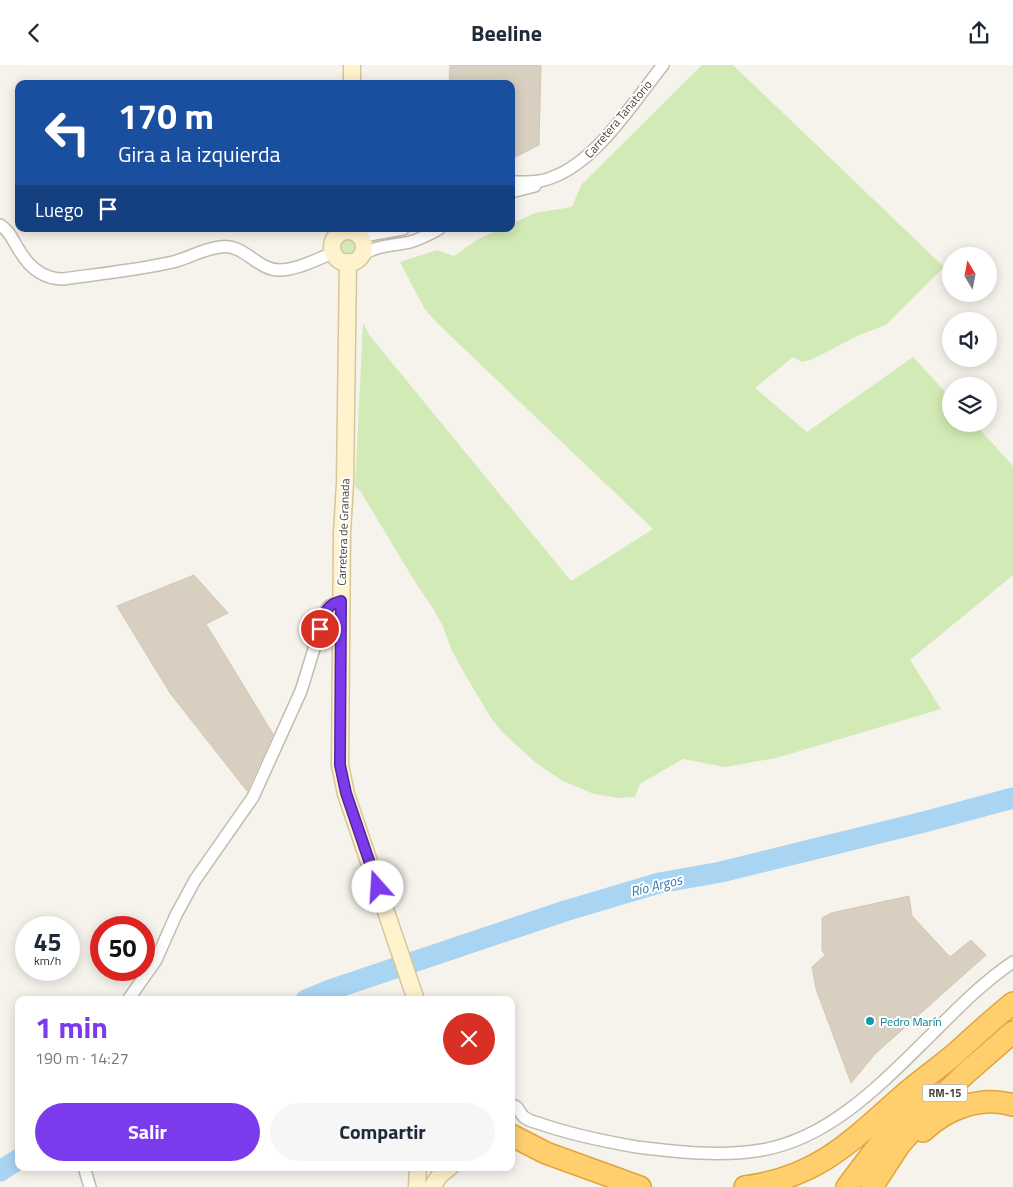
<!DOCTYPE html>
<html lang="es">
<head>
<meta charset="utf-8">
<style>
  :root { --surface:#fff; --page:#f6f6f7; --text:#1f2937; --muted:#747a83; --accent:#7c3aed }
  body { margin:0; font-family:"Titillium Web",sans-serif; background:var(--page); color:var(--text); height:100vh; display:flex; flex-direction:column; font-size:19px; white-space:nowrap }
  * { box-sizing:border-box; margin:0 }
  p { font-size:16px; color:var(--muted) }
  .icon { flex:none; width:28px; height:28px; fill:none; stroke:currentColor; stroke-width:2; stroke-linecap:round; stroke-linejoin:round }
  .map { position:relative; flex:1; overflow:hidden }
  .drawer { position:absolute; left:15px; top:931px; width:500px; height:175px; display:flex; flex-direction:column; background:var(--surface); border-radius:10px; box-shadow:0 2px 12px #0003 }
  .drawer>* { flex:none }
  .top-card { position:absolute; left:15px; top:15px; width:500px; height:152px; border-radius:10px; box-shadow:0 2px 12px #0003; background:#1a4fa0; color:#fff; overflow:hidden }
  .needle { width:32px; rotate:350deg }
  .buttons { position:absolute; left:942px; top:182px; display:grid; gap:10px }
  .buttons a { display:grid; place-items:center; width:55px; height:55px; border-radius:50%; background:var(--surface); box-shadow:0 2px 12px #0003; font-size:25px }
  .speed { position:absolute; left:15px; top:851px; display:flex; gap:10px; font-size:25px; font-weight:700; text-align:center }
  .speed>* { display:grid; place-content:center; width:65px; height:65px; border-radius:50%; background:var(--surface); box-shadow:0 2px 12px #0003; line-height:1 }
  .speed small { font-size:12px; font-weight:400 }
  .speed .limit { border:8px solid #d22; background:#fff; color:#111 }
  .pin { position:absolute; display:grid; place-items:center; width:42px; height:42px; color:#fff; margin:-21px; border:2px solid #fff; border-radius:50%; box-shadow:0 1px 5px #0007 }
  .me { position:absolute; width:55px; margin:-28px; rotate:341deg; stroke-linejoin:round; filter:drop-shadow(0 0 4px #0008) }
  .turn { display:flex; align-items:center; gap:18px; height:105px; padding:0 20px; font-size:22px }
  .turn .icon { width:65px; height:65px; stroke-width:2.5 }
  .turn b { display:block; font-size:35px; line-height:42px }
  .then { display:flex; align-items:center; height:48px; padding:0 20px; background:#0003; gap:10px; font-size:19px }
  .round { display:grid; place-items:center; flex:none; width:52px; height:52px; border-radius:26px; background:var(--page) }
  .overview { display:flex; align-items:center; justify-content:space-between; height:85px; padding:0 20px }
  h1 { font-size:30px; font-weight:700; line-height:38px; color:var(--accent) }
  .button { display:flex; gap:10px; margin-top:auto; padding:10px 20px }
  .button a { flex:1; height:58px; border-radius:30px; background:var(--accent); color:#fff; font-size:20px; font-weight:700; line-height:58px; text-align:center }
  .button a+a { background:var(--page); color:var(--text) }
  header { display:flex; justify-content:space-between; align-items:center; height:65px; padding:0 20px; background:var(--surface); font-size:22px; font-weight:700 }
  .map>svg:first-child { display:block }
  .green { fill:#d2eab5 }
  .lines { fill:none; stroke-linecap:round; stroke-linejoin:round }
  .river { stroke:#a9d4f2; stroke-width:21 }
  .building { fill:#d8cfc1; stroke:#d3c7b4 }
  .street-casing { stroke:#c2bbae; stroke-width:14 }
  .secondary-casing { stroke:#d6c79b; stroke-width:19 }
  .highway-casing { stroke:#e0a43c; stroke-width:24 }
  .street { stroke:#fff; stroke-width:11 }
  .secondary { stroke:#fff3cd; stroke-width:16 }
  .highway { stroke:#ffcf6e; stroke-width:21 }
  .route-casing { stroke:#51269a; stroke-width:12 }
  .route { stroke:#7c3aed; stroke-width:9 }
  .culture-dot { fill:#0f9aa8; stroke:#fff; stroke-width:2 }
  .labels { text-anchor:middle; dominant-baseline:central; stroke-width:4; stroke-linejoin:round; paint-order:stroke }
  .shield { fill:#fff; stroke:#817c74; stroke-width:1 }
  .shield-label { font-size:11px; font-weight:bold; fill:#4b4439 }
  .street-label { font-size:12px; fill:#4b4439; stroke:#fff }
  .culture-label { font-size:12px; fill:#0d838f; stroke:#fff; text-anchor:start }
  .water-label { font-size:14px; font-style:italic; fill:#2e7ab2; stroke:#fff }
</style>
</head>
<body>
<header><svg class="icon" aria-label="back" viewBox="0 0 24 24"><path d="M15 5l-7 7 7 7"/></svg>Beeline<svg class="icon" aria-label="share" viewBox="0 0 24 24"><path d="M12 15V3M7 8l5-5 5 5M5 13v7h14v-7"/></svg></header>
<div class="map">
<svg width="1013" height="1122" viewBox="0 0 1013 1122">
  <rect width="100%" height="100%" fill="#f6f3ec"/>
  <g class="green">
    <path d="M702,0H733L944,202L886,260L859,270L813,294L802,297L793,292L755,323L807,367L913,292L951,333V359H975L1013,401V510L910,595L941,644L776,693L725,702L683,694L640,719L635,732L618,733L594,729L563,716L536,698L503,668L491,653L466,611L452,586L442,559L432,542L417,520L361,427L355,421L363,258L370,271L571,516L653,464L436,257L424,243L400,197L437,185L454,191C471,179 490,164 511,164V159L535,148L572,142L581,120Z"/>
    <circle cx="348" cy="182" r="13"/>
  </g>
  <g class="lines">
    <g class="river">
      <path d="M306,935L330,925L565,846L659,818L721,807L924,757L1013,733"/>
      <path d="M0,1106L19,1094"/>
    </g>
  </g>
  <g class="building">
    <path d="M450,0H541L539,80L511,94V19H449Z"/>
    <path d="M194,510L228,548L206,559L273,669L247,726L170,628L117,541Z"/>
    <path d="M909,831L912,851L950,892L971,875L986,890L875,989L851,1018L816,924L812,902L825,890L822,885V853L831,848Z"/>
  </g>
  <g class="lines">
    <g class="street-casing">
      <g id="street">
        <path d="M511,117C525,117 540,118 553,112C597,96 634,36 663,0"/>
        <path d="M511,127L535,121"/>
        <path d="M0,160C10,166 13,176 19,185C29,202 43,214 63,214C99,209 138,205 173,197C189,193 203,184 220,182C244,178 257,205 279,205C297,205 317,194 333,188"/>
        <path d="M358,169L363,171L403,164"/>
        <path d="M361,191C375,180 393,181 410,177C421,174 430,169 439,164"/>
        <path d="M128,935L156,895L176,850L195,815L253,732L301,626L326,545L329,541L341,536"/>
        <path d="M511,1040C520,1041 518,1047 524,1052C528,1055 533,1057 538,1058C566,1068 608,1077 637,1082C678,1087 721,1092 762,1085C831,1073 883,1017 931,970C957,944 983,917 1013,897"/>
        <path d="M84,1102L90,1122"/>
      </g>
    </g>
    <g class="secondary-casing">
      <g id="secondary">
        <path d="M352,19V0"/>
        <circle cx="348" cy="182" r="16"/>
        <path d="M348,197L345,418L342,468L340,700L346,729L416,935"/>
        <path d="M417,1122L418,1102"/>
        <path d="M432,1122L440,1110L450,1102"/>
      </g>
    </g>
    <g class="highway-casing">
      <g id="highway">
        <path d="M923,1066C946,1044 981,1030 1013,1040"/>
        <path d="M511,1070L546,1088L640,1122"/>
        <path d="M745,1122C820,1112 853,1074 906,1028C922,1014 940,1002 956,988C975,971 993,954 1013,938"/>
        <path d="M847,1122L884,1073L917,1034"/>
        <path d="M872,1122L900,1079L946,1027L966,1008L1013,967"/>
      </g>
    </g>
    <use href="#street" class="street"/>
    <use href="#secondary" class="secondary"/>
    <use href="#highway" class="highway"/>
  </g>
  <g class="lines">
    <g class="route-casing">
      <path id="route" d="M320,564C325,549 325,540 341,536L340,700L346,728L378,822"/>
    </g>
    <use href="#route" class="route"/>
  </g>
  <circle class="culture-dot" cx="870" cy="956" r="5"/>
  <g class="labels">
    <rect class="shield" x="922.5" y="1019.5" width="45" height="17" rx="4"/>
    <g class="shield-label">
      <text x="945" y="1028">RM-15</text>
    </g>
    <g class="street-label">
      <text transform="translate(618 54) rotate(-50)">Carretera Tanatorio</text>
      <text transform="translate(343 467) rotate(-88)">Carretera de Granada</text>
    </g>
    <g class="culture-label">
      <text x="880" y="956">Pedro Marín</text>
    </g>
    <g class="water-label">
      <text transform="translate(656 820) rotate(-14)">Río Argos</text>
    </g>
  </g>
</svg>
<div class="buttons">
<a><svg class="needle" viewBox="-14 -14 28 28"><path d="M0-13l5 13h-10z" fill="#e53935"/><path d="M0 13l5-13h-10z" fill="#747a83"/></svg></a>
<a><svg class="icon" aria-label="sound" viewBox="0 0 24 24"><path d="M4 9h4l5-4v14l-5-4H4zM17 9q2 3 0 6"/></svg></a>
<a><svg class="icon" aria-label="layers" viewBox="0 0 24 24"><path d="M12 4l9 5-9 5-9-5zM3 14l9 5 9-5"/></svg></a>
</div>
<div class="speed"><div>45<small>km/h</small></div><div class="limit">50</div></div>
<div class="pin" style="left:320px;top:564px;background:#d93025"><svg class="icon" aria-label="arrive" viewBox="0 0 24 24"><path d="M6 21V4h12l-3 4 3 4H6"/></svg></div>
<svg class="me" style="left:378px;top:822px" viewBox="-20 -20 40 40"><circle r="19" fill="#fff"/><path d="M0-13L10 11 0 6-10 11z" fill="#7c3aed"/></svg>
<div class="top-card">
<div class="turn"><svg class="icon" aria-label="left" viewBox="0 0 24 24"><path d="M17 20v-9H6M10 6l-5 5 5 5"/></svg><div><b>170 m</b>Gira a la izquierda</div></div>
<div class="then">Luego<svg class="icon" aria-label="arrive" viewBox="0 0 24 24"><path d="M6 21V4h12l-3 4 3 4H6"/></svg></div>
</div>
<section class="drawer">
<div class="overview"><div><h1>1 min</h1><p>190 m · 14:27</p></div><a class="round" style="background:#d93025;color:#fff"><svg class="icon" aria-label="close" viewBox="0 0 24 24"><path d="M6 6l12 12M18 6L6 18"/></svg></a></div>
<div class="button"><a>Salir</a><a>Compartir</a></div>
</section>
</div>
</body>
</html>
